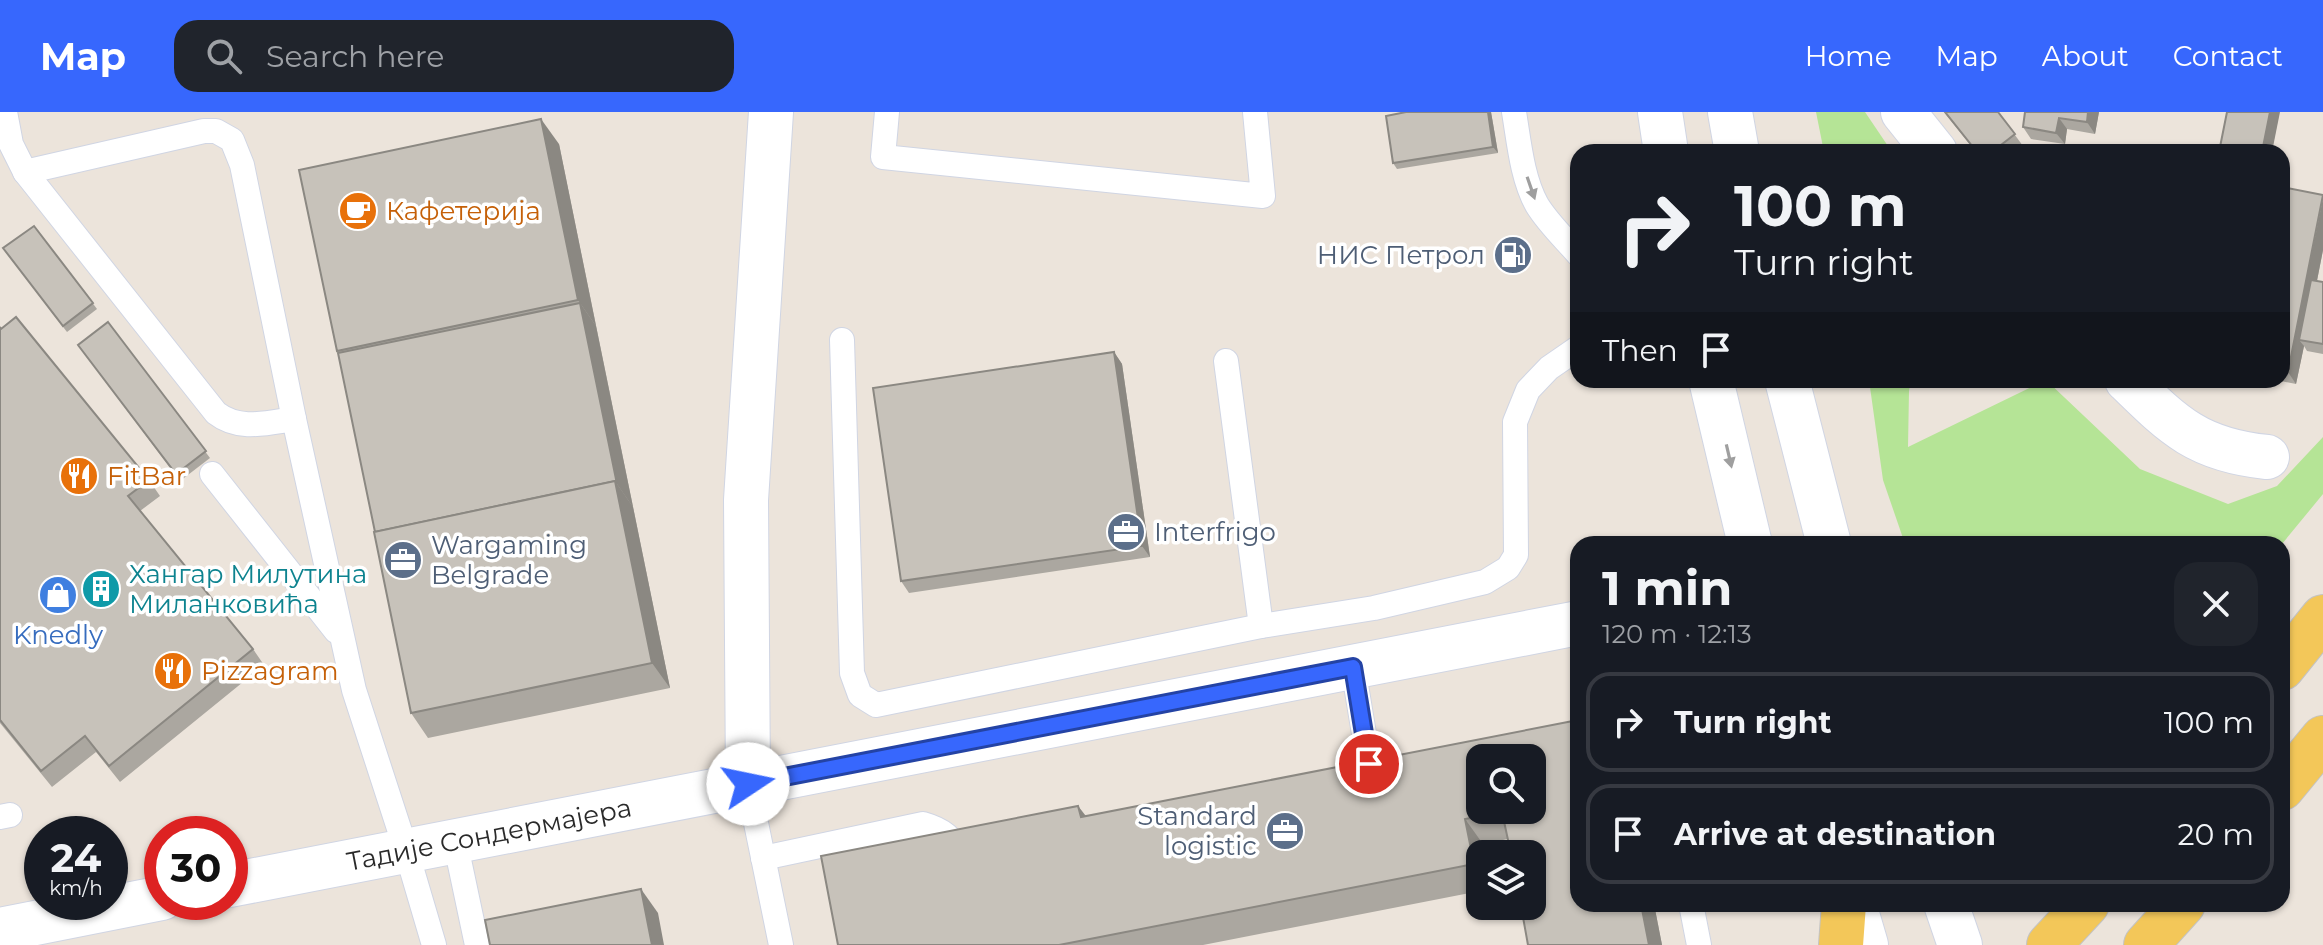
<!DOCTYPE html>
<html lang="en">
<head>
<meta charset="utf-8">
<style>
  :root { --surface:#171b24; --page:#20242c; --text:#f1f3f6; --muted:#9ea1a6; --line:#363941; --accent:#3767fd }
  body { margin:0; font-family:Montserrat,sans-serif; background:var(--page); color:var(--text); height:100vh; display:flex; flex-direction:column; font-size:30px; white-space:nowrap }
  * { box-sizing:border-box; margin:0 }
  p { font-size:26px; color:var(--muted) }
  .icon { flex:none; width:44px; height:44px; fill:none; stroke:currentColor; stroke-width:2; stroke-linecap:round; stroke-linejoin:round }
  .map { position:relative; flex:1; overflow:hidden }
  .details { position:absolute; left:1570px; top:424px; width:720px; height:376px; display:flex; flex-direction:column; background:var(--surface); border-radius:24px; box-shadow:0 2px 6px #0004 }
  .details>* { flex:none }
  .hud { position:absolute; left:1570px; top:32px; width:720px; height:244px; border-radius:24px; box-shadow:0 2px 6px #0004; background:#171b24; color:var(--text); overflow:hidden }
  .controls { position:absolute; left:1466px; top:632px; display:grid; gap:16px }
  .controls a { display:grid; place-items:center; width:80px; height:80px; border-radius:16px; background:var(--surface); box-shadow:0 2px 6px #0004; font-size:40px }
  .speed { position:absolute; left:24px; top:704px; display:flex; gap:16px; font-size:40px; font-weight:700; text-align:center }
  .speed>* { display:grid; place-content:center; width:104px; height:104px; border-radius:50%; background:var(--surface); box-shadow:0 2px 6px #0004; line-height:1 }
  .speed small { font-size:20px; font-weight:400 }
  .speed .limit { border:12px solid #d22; background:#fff; color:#111 }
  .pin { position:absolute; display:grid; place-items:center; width:68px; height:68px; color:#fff; margin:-34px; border:4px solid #fff; border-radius:50%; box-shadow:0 2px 8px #0007 }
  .me { position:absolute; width:88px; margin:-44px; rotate:79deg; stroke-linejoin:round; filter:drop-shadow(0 0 6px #0008) }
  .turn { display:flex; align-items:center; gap:28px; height:168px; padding:0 32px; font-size:36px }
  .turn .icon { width:104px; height:104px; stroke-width:2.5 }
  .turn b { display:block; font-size:56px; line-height:68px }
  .then { display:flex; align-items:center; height:76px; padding:0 32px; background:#0003; gap:16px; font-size:30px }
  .round { display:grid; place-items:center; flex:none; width:84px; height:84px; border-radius:24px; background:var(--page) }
  .summary { display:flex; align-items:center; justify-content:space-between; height:136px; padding:0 32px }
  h1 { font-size:48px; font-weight:700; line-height:60px }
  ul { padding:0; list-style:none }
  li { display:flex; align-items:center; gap:24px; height:100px; margin:0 16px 12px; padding:0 16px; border:4px solid var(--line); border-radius:24px }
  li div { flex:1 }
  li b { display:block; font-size:30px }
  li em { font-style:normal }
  header { display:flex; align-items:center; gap:48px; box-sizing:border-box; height:112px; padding:0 40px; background:var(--accent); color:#fff }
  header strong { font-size:38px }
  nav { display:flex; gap:44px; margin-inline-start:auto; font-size:28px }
  .search { width:560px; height:72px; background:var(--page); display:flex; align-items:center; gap:20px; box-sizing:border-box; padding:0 28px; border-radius:24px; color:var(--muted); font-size:30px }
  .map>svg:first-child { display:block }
  .green { fill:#b5e496 }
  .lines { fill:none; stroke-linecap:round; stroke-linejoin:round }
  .lane-casing { stroke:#d0d5e3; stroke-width:26 }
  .street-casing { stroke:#d0d5e3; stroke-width:46 }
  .secondary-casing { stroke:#d0d5e3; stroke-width:46 }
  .primary-casing { stroke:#c3c3c3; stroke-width:46 }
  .lane { stroke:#fff; stroke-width:24 }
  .street { stroke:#fff; stroke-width:44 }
  .secondary { stroke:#fff; stroke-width:44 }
  .primary { stroke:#f3c759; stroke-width:44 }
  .wall { fill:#aba7a0 }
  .shaded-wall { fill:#8b8882 }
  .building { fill:#c7c2ba; stroke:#8b8882; stroke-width:2; fill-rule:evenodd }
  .oneway { fill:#9f9f9f }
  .route-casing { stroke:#2443a4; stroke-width:20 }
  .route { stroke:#3767fd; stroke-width:14 }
  .labels { text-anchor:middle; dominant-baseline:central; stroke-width:7; stroke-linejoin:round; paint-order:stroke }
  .food-label { font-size:26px; fill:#c56008; stroke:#fff; text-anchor:start }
  .service-label { font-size:26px; fill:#4e5e75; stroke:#fff; text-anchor:end }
  .culture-label { font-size:26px; fill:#0d838f; stroke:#fff; text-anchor:start }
  .shop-label { font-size:26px; fill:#366cbe; stroke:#fff }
  .street-label { font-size:26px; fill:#2a2a2a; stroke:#fff }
</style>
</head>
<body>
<header>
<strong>Map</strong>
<div class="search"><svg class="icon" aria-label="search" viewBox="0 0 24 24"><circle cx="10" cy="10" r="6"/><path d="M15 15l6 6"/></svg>Search here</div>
<nav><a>Home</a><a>Map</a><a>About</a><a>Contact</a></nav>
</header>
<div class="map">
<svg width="2323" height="833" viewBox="0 0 2323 833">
  <rect width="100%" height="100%" fill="#ece4db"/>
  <g class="green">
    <path d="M1816,0H1865L1892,40H1824Z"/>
    <path d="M1869,268H1911L1909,279L1908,335L2046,268L2140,357L2228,392L2277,374L2323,325V382L2282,432H1905L1883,368Z"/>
  </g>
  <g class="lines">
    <g class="lane-casing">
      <g id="lane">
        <path d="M5,0L11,32L25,60L216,301C239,319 266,311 294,307L354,578L406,738L434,833"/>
        <path d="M887,0L883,45L1263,84L1255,0"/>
        <path d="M1514,0C1519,30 1522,66 1537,93C1548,111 1564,126 1578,142"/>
        <path d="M25,60L204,19H216L232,28L242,53L294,307"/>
        <path d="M842,228L852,561L860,583L876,593L1261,514L1374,496L1485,470L1508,456L1516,443L1515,310L1528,278L1549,256L1578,236"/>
        <path d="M1226,249L1261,514"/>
        <path d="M212,362L336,519"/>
        <path d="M1353,555L1369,652"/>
        <path d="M748,672L781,833"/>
        <path d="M0,705L10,703"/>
        <path d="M455,729L477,833"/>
        <path d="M763,746L923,712C944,718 951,725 962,744"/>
        <path d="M1691,792L1699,833"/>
      </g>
    </g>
    <g class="street-casing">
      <g id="street">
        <path d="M1903,0L1935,40"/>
        <path d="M2127,268C2174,314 2198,338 2267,345"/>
        <path d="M748,672L746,388L771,0"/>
        <path id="s1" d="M230,773L1578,511"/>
        <path d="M0,818L162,786"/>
      </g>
    </g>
    <g class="secondary-casing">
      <g id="secondary">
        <path d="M1660,0L1666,40"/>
        <path d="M1730,0L1737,40"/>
        <path d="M1711,268L1750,432"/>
        <path d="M1787,268L1829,432"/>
        <path d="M1854,792L1866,833"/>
        <path d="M1946,792L1960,833"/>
      </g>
    </g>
    <g class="primary-casing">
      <g id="primary">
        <path d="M2282,556L2323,505"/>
        <path d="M2282,676L2323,626"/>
        <path d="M1841,833L1844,792"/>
        <path d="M2049,833L2087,792"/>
        <path d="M2146,833L2183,792"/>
      </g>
    </g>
    <use href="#lane" class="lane"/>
    <use href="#street" class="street"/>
    <use href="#secondary" class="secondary"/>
    <use href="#primary" class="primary"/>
  </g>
  <g class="wall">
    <path d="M1406,0H1491L1498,41L1397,57L1393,51Z"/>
    <path d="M1944,0H1998L2023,34L2015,40H1976Z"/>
    <path d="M2025,0H2099L2095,22L2067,17L2065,32L2031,27L2023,15Z"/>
    <path d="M559,32L670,576L428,626L411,601L375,420L338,241L337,239Z"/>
    <path d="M2282,75L2323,138L2317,169L2323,170V242L2307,239L2304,234L2296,272L2276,268H2282Z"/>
    <path d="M34,114L97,197L67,220L3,136Z"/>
    <path d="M108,210L210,346L180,369L78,233Z"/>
    <path d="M0,215L149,368L160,384L140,399L253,537L264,553L120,670L96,640L52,675L0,611Z"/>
    <path d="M1114,240L1122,252L1150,445L909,481L901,469Z"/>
    <path d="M1578,608V792H1654L1662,833H1528L1508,727L1483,732L1480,742V779L1203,833H838L1078,694L1086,704Z"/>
  </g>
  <g class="shaded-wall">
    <path d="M1488,0H1491L1498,41L1493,35Z"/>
    <path d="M2088,0H2099L2095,22L2087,10Z"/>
    <path d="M2270,0H2280L2272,40H2262Z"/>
    <path d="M2059,6L2067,17L2065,32L2056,21Z"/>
    <path d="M541,7L559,32L596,214L578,188Z"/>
    <path d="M2323,86V138L2305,229L2299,228L2304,234L2296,272L2288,260Z"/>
    <path d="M580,191L596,214L633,395L617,372Z"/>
    <path d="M1114,240L1122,252L1150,445L1142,434Z"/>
    <path d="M615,369L633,395L670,576L652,551Z"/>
    <path d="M1078,694L1096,718L1081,705Z"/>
    <path d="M1465,707L1483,732L1485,742H1480V761L1474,752Z"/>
    <path d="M641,777L658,801L664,833H652Z"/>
    <path d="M1641,792H1654L1662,833H1649Z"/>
  </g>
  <g class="building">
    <path d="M1406,0H1488L1493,35L1393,51L1386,4Z"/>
    <path d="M1945,0H1998L2015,22L1992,40H1977Z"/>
    <path d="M2025,0H2088L2087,10L2059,6L2056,21L2023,15Z"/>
    <path d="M2227,0H2270L2262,40H2219Z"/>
    <path d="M541,7L578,188L337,239L299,58Z"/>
    <path d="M2282,75L2323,83L2288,260L2282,259Z"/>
    <path d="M34,114L93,191L63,214L3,136Z"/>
    <path d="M2311,168L2323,170V232L2299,228Z"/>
    <path d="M580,191L617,372L615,369L375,420L338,241Z"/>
    <path d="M16,205L149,368L128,384L253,537L109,654L85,624L41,659L0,608V215L1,217Z"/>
    <path d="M108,210L206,339L176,362L78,233Z"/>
    <path d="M1114,240L1142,434L901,469L873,276Z"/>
    <path d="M615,369L652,551L411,601L374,420Z"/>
    <path d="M1578,608V792H1641L1649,833H1528L1521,794H1532V742H1511L1502,700L1465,707L1474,752L1059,833H838L821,744L1078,694L1081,705ZM1480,646H1532V698H1480Z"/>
    <path d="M641,777L652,833H490L485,808Z"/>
  </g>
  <defs><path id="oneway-solid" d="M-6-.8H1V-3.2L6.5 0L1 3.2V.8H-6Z" transform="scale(2)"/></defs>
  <g class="oneway">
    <use href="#oneway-solid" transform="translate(1531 76) rotate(71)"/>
    <use href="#oneway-solid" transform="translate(1729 344) rotate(77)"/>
  </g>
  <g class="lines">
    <g class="route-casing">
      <path id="route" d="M748,672L1353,555L1369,652"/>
    </g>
    <use href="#route" class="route"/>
  </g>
  <defs>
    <g id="cafe-disc" transform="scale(2)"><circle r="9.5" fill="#e8710a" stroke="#fff"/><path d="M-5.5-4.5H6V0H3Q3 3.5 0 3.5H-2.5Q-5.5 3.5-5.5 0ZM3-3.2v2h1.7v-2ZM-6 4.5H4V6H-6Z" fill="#fff"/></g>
    <g id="fuel-disc" transform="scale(2)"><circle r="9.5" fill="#5c6f8a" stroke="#fff"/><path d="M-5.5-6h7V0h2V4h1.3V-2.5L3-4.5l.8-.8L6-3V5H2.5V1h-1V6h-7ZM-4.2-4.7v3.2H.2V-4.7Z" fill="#fff"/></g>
    <g id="restaurant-disc" transform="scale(2)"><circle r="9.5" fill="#e8710a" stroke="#fff"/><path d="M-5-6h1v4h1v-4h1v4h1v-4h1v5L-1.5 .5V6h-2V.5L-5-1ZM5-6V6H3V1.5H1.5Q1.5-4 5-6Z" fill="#fff"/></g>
    <g id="office-disc" transform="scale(2)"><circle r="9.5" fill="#5c6f8a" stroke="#fff"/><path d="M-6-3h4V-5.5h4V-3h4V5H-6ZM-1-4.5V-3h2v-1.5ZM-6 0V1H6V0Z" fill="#fff"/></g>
    <g id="building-disc" transform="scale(2)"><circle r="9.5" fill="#0f9aa8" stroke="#fff"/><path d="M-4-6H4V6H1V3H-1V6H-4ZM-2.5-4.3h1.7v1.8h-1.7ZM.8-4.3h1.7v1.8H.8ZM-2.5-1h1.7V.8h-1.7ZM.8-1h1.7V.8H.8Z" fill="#fff"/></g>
    <g id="shop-disc" transform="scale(2)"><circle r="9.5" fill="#3f7fe0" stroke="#fff"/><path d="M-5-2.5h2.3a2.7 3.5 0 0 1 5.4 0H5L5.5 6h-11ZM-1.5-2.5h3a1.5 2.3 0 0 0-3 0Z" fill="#fff"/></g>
  </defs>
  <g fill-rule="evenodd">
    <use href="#cafe-disc" x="358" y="99"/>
    <use href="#fuel-disc" x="1513" y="143"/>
    <use href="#restaurant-disc" x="79" y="364"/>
    <use href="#office-disc" x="1126" y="420"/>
    <use href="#office-disc" x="403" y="448"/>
    <use href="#building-disc" x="101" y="477"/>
    <use href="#shop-disc" x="58" y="483"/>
    <use href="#restaurant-disc" x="173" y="559"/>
    <use href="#office-disc" x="1285" y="719"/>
  </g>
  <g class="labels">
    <g class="food-label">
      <text x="386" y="99">Кафетерија</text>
      <text x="107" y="364">FitBar</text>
      <text x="201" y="559">Pizzagram</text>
    </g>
    <g class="service-label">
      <text x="1485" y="143">НИС Петрол</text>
      <text x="1154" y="420" text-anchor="start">Interfrigo</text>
      <text x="431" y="433" text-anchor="start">Wargaming<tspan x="431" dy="30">Belgrade</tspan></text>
      <text x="1257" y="704">Standard<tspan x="1257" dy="30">logistic</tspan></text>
    </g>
    <g class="culture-label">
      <text x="129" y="462">Хангар Милутина<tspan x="129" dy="30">Миланковића</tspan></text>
    </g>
    <g class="shop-label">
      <text x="58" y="523">Knedly</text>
    </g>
    <g class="street-label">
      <text stroke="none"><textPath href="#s1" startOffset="264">Тадије Сондермајера</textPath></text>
    </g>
  </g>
</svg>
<div class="controls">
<a><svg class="icon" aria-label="search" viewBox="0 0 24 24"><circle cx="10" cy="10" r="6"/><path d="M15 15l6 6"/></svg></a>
<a><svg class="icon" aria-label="layers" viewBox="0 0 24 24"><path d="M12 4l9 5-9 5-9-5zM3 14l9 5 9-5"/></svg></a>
</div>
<div class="speed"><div>24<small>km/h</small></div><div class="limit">30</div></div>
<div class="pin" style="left:1369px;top:652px;background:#d93025"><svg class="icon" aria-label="arrive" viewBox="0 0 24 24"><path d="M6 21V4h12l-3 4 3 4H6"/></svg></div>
<svg class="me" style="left:748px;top:672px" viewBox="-20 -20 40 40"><circle r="19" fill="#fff"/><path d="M0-13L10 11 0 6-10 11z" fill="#3767fd"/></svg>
<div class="hud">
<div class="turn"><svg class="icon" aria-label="right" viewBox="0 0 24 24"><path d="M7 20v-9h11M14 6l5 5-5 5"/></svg><div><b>100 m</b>Turn right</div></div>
<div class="then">Then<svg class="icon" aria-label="arrive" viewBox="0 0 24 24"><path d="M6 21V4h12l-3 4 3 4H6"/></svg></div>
</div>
<section class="details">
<div class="summary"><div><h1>1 min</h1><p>120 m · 12:13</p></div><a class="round"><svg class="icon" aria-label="close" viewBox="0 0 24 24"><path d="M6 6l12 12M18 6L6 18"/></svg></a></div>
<ul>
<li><svg class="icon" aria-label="right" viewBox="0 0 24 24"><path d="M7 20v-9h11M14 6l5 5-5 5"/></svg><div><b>Turn right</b></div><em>100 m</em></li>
<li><svg class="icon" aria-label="arrive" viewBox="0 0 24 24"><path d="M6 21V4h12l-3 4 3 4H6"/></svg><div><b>Arrive at destination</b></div><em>20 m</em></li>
</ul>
</section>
</div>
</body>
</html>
